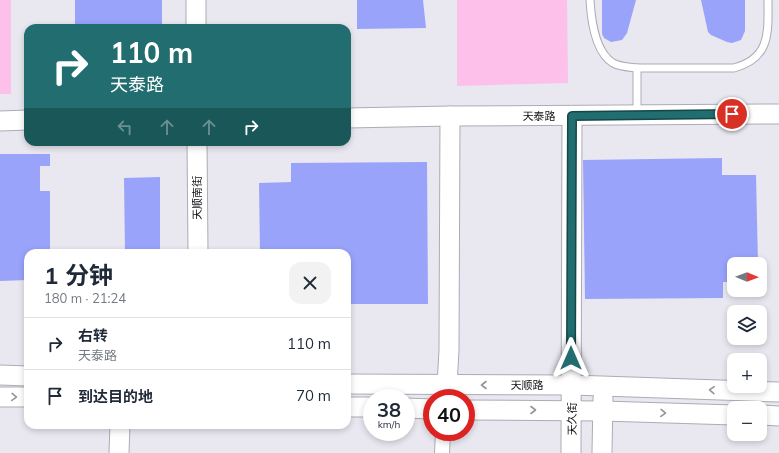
<!DOCTYPE html>
<html lang="zh">
<head>
<meta charset="utf-8">
<style>
  :root { --surface:#fff; --page:#f2f2f3; --text:#1f2937; --muted:#747a83; --line:#e0e1e3 }
  body { margin:0; font-family:Mulish,"Noto Sans SC",sans-serif; background:var(--page); color:var(--text); height:100vh; display:flex; flex-direction:column; font-size:15px; white-space:nowrap }
  * { box-sizing:border-box; margin:0 }
  p { font-size:13px; color:var(--muted) }
  .icon { flex:none; width:22px; height:22px; fill:none; stroke:currentColor; stroke-width:2; stroke-linecap:round; stroke-linejoin:round }
  .map { position:relative; flex:1; overflow:hidden }
  .sheet { position:absolute; left:24px; top:249px; width:327px; height:180px; display:flex; flex-direction:column; background:var(--surface); border-radius:12px; box-shadow:0 2px 6px #0003 }
  .sheet>* { flex:none }
  .guide { position:absolute; left:24px; top:24px; width:327px; height:122px; border-radius:12px; box-shadow:0 2px 6px #0003; background:#216d6f; color:#fff; overflow:hidden }
  .needle { width:26px; rotate:91deg }
  .buttons { position:absolute; left:727px; top:257px; display:grid; gap:8px }
  .buttons a { display:grid; place-items:center; width:40px; height:40px; border-radius:8px; background:var(--surface); box-shadow:0 2px 6px #0003; font-size:20px }
  .speed { position:absolute; left:363px; top:389px; display:flex; gap:8px; font-size:20px; font-weight:700; text-align:center }
  .speed>* { display:grid; place-content:center; width:52px; height:52px; border-radius:50%; background:var(--surface); box-shadow:0 2px 6px #0003; line-height:1 }
  .speed small { font-size:10px; font-weight:400 }
  .speed .limit { border:6px solid #d22; background:#fff; color:#111 }
  .pin { position:absolute; display:grid; place-items:center; width:34px; height:34px; color:#fff; margin:-17px; border:2px solid #fff; border-radius:50%; box-shadow:0 1px 4px #0007 }
  .me { position:absolute; width:44px; margin:-22px; rotate:0deg; stroke-linejoin:round; filter:drop-shadow(0 0 3px #0008) }
  .turn { display:flex; align-items:center; gap:14px; height:84px; padding:0 20px; font-size:18px }
  .turn .icon { width:52px; height:52px; stroke-width:2.5 }
  .turn b { display:block; font-size:28px; line-height:34px }
  .lanes { display:flex; align-items:center; height:38px; padding:0 20px; background:#0003; justify-content:center; gap:20px; direction:ltr }
  .lanes .off { opacity:.35 }
  .round { display:grid; place-items:center; flex:none; width:42px; height:42px; border-radius:12px; background:var(--page) }
  .summary { display:flex; align-items:center; justify-content:space-between; height:68px; padding:0 20px }
  h1 { font-size:24px; font-weight:700; line-height:30px }
  ul { padding:0; list-style:none }
  li { display:flex; align-items:center; gap:12px; height:52px; padding:0 20px; border-top:1px solid var(--line) }
  li div { flex:1 }
  li b { display:block; font-size:15px }
  li em { font-style:normal }
  .map>svg:first-child { display:block }
  .green { fill:#fcc0ea }
  .building { fill:#99a3fa }
  .lines { fill:none; stroke-linecap:round; stroke-linejoin:round }
  .lane-casing { stroke:#adabb4; stroke-width:9 }
  .street-casing { stroke:#adabb4; stroke-width:16 }
  .secondary-casing { stroke:#adabb4; stroke-width:21 }
  .lane { stroke:#fff; stroke-width:7 }
  .street { stroke:#fff; stroke-width:14 }
  .secondary { stroke:#fff; stroke-width:19 }
  .oneway { stroke:#959596 }
  .route-casing { stroke:#154748; stroke-width:10 }
  .route { stroke:#216d6f; stroke-width:7 }
  .labels { text-anchor:middle; dominant-baseline:central; stroke-width:3; stroke-linejoin:round; paint-order:stroke }
  .street-label { font-size:11px; fill:#141316; stroke:#fff }
</style>
</head>
<body>
<div class="map">
<svg width="779" height="453" viewBox="0 0 779 453">
  <rect width="100%" height="100%" fill="#e9e7f0"/>
  <g class="green">
    <rect x="0" y="0" width="11" height="94"/>
    <path d="M457,0H567L568,83L457,86Z"/>
  </g>
  <g class="building">
    <rect x="75" y="0" width="87" height="28"/>
    <path d="M357,0H423L426,28L357,29Z"/>
    <path d="M602,0H636L627,33L622,40L611,42L604,38L602,34Z"/>
    <path d="M701,0H745V31L741,40L732,43L727,42L711,35L708,32Z"/>
    <path d="M0,154H50V166H40V191H50V253H28V280L0,281Z"/>
    <path d="M722,158V175H756L758,264H734V282H723V298L585,299L583,160Z"/>
    <path d="M427,162L428,304H347V253H260L259,183L291,182V163Z"/>
    <path d="M160,177V253H125L124,178Z"/>
  </g>
  <g class="lines">
    <g class="lane-casing">
      <g id="lane">
        <path d="M590,0C591,18 595,52 613,63C620,67 629,67 637,68H734C771,58 768,32 768,0"/>
        <path d="M637,114V68"/>
      </g>
    </g>
    <g class="street-casing">
      <g id="street">
        <path d="M446,398L447,385"/>
        <path d="M442,453L443,432"/>
      </g>
    </g>
    <g class="secondary-casing">
      <g id="secondary">
        <path d="M196,0V28"/>
        <path d="M347,118L450,116L779,114"/>
        <path d="M0,121L28,120"/>
        <path d="M197,142L198,253"/>
        <path d="M0,375L28,376"/>
        <path d="M347,384L572,385L779,392"/>
        <path d="M447,385L449,350L450,116"/>
        <path d="M0,397H28"/>
        <path d="M347,407H372"/>
        <path d="M406,408L432,409"/>
        <path d="M466,410L602,411L734,415"/>
        <path d="M760,415L779,416"/>
        <path d="M119,453L120,425"/>
        <path d="M571,453L572,116"/>
        <path d="M602,453L603,398"/>
      </g>
    </g>
    <use href="#lane" class="lane"/>
    <use href="#street" class="street"/>
    <use href="#secondary" class="secondary"/>
  </g>
  <defs><path id="oneway-chevron" d="M-2-3.5L2.5 0L-2 3.5" fill="none" stroke-width="1.6" stroke-linecap="round" stroke-linejoin="round"/></defs>
  <g class="oneway">
    <use href="#oneway-chevron" transform="translate(484 385) rotate(-180)"/>
    <use href="#oneway-chevron" transform="translate(712 390) rotate(-178)"/>
    <use href="#oneway-chevron" transform="translate(14 397) rotate(2)"/>
    <use href="#oneway-chevron" transform="translate(533 410)"/>
    <use href="#oneway-chevron" transform="translate(663 413) rotate(2)"/>
  </g>
  <g class="lines">
    <g class="route-casing">
      <path id="route" d="M571,358L572,116L732,114"/>
    </g>
    <use href="#route" class="route"/>
  </g>
  <g class="labels">
    <g class="street-label">
      <text x="539" y="116">天泰路</text>
      <text transform="translate(197 198) rotate(-90)">天顺南街</text>
      <text x="527" y="385">天顺路</text>
      <text transform="translate(572 419) rotate(-90)">天久街</text>
    </g>
  </g>
</svg>
<div class="buttons">
<a><svg class="needle" viewBox="-14 -14 28 28"><path d="M0-13l5 13h-10z" fill="#e53935"/><path d="M0 13l5-13h-10z" fill="#747a83"/></svg></a>
<a><svg class="icon" aria-label="layers" viewBox="0 0 24 24"><path d="M12 4l9 5-9 5-9-5zM3 14l9 5 9-5"/></svg></a>
<a>+</a>
<a>−</a>
</div>
<div class="speed"><div>38<small>km/h</small></div><div class="limit">40</div></div>
<div class="pin" style="left:732px;top:114px;background:#d93025"><svg class="icon" aria-label="arrive" viewBox="0 0 24 24"><path d="M6 21V4h12l-3 4 3 4H6"/></svg></div>
<svg class="me" style="left:571px;top:358px" viewBox="-20 -20 40 40"><path d="M0-17L14 15 0 8-14 15z" fill="#216d6f" stroke="#fff" stroke-width="4"/></svg>
<div class="guide">
<div class="turn"><svg class="icon" aria-label="right" viewBox="0 0 24 24"><path d="M7 20v-9h11M14 6l5 5-5 5"/></svg><div><b>110 m</b>天泰路</div></div>
<div class="lanes"><svg class="icon off" aria-label="left" viewBox="0 0 24 24"><path d="M17 20v-9H6M10 6l-5 5 5 5"/></svg><svg class="icon off" aria-label="ahead" viewBox="0 0 24 24"><path d="M12 20V5M6 11l6-6 6 6"/></svg><svg class="icon off" aria-label="ahead" viewBox="0 0 24 24"><path d="M12 20V5M6 11l6-6 6 6"/></svg><svg class="icon" aria-label="right" viewBox="0 0 24 24"><path d="M7 20v-9h11M14 6l5 5-5 5"/></svg></div>
</div>
<section class="sheet">
<div class="summary"><div><h1>1 分钟</h1><p>180 m · 21:24</p></div><a class="round"><svg class="icon" aria-label="close" viewBox="0 0 24 24"><path d="M6 6l12 12M18 6L6 18"/></svg></a></div>
<ul>
<li><svg class="icon" aria-label="right" viewBox="0 0 24 24"><path d="M7 20v-9h11M14 6l5 5-5 5"/></svg><div><b>右转</b><p>天泰路</p></div><em>110 m</em></li>
<li><svg class="icon" aria-label="arrive" viewBox="0 0 24 24"><path d="M6 21V4h12l-3 4 3 4H6"/></svg><div><b>到达目的地</b></div><em>70 m</em></li>
</ul>
</section>
</div>
</body>
</html>
